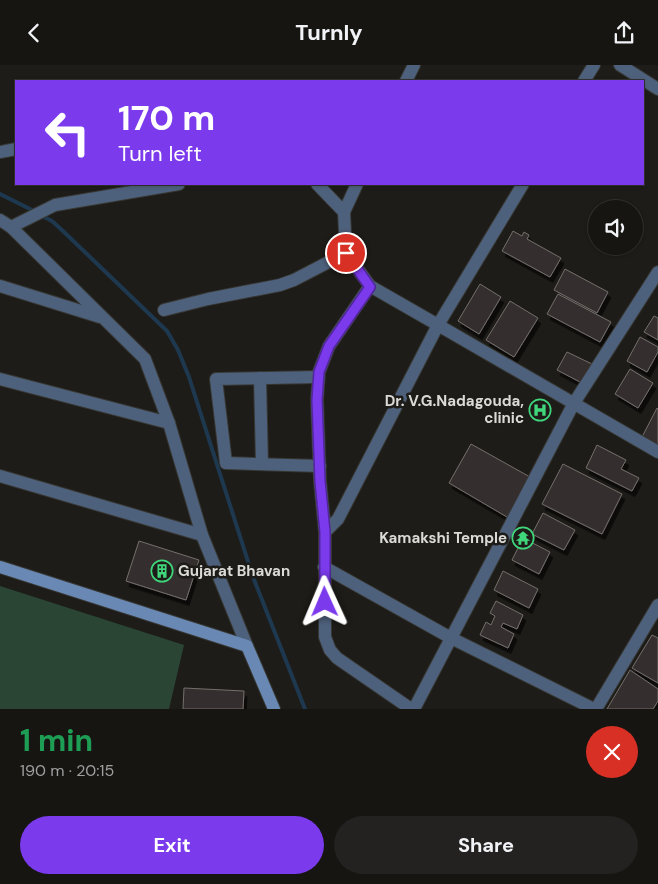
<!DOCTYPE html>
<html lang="en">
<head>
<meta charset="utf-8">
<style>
  :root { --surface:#161512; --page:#232220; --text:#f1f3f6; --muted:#9e9f9f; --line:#353432; --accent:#7c3aed }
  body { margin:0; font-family:"DM Sans",sans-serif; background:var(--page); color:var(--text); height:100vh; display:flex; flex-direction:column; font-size:19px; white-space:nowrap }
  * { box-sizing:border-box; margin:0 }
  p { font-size:16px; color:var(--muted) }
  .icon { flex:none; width:28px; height:28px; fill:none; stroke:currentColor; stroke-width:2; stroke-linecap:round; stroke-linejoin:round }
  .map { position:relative; height:644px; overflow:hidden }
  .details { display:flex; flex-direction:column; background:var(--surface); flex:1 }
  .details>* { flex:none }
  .banner { position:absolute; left:15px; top:15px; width:629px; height:105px; border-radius:0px; box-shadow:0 1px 4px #0004,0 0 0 1px var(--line); background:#7c3aed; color:#fff; overflow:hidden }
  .tools { position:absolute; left:588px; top:135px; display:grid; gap:10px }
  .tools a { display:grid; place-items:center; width:55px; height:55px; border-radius:50%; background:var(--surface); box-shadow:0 1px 4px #0004,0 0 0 1px var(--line); font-size:25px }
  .pin { position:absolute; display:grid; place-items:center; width:42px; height:42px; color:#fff; margin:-21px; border:2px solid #fff; border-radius:50%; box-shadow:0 1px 5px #0007 }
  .me { position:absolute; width:55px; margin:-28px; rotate:359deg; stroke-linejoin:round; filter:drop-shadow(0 0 4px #0008) }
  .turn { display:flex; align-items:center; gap:18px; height:105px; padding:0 20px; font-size:22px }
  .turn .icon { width:65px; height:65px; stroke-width:2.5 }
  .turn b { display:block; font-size:35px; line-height:42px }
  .round { display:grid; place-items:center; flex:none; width:52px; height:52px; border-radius:26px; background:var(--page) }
  .overview { display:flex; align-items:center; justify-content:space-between; height:85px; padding:0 20px }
  h1 { font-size:30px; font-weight:700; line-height:38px; color:#1e9e55 }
  .primary-button { display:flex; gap:10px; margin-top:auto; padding:10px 20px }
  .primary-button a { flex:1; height:58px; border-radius:30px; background:var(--accent); color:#fff; font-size:20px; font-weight:700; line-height:58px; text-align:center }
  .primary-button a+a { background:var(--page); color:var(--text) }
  header { display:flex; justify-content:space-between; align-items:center; height:65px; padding:0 20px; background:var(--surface); font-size:22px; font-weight:700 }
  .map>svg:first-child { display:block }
  .green { fill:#2b4534 }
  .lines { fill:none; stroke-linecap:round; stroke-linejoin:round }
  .stream { stroke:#1e394f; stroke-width:4 }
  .building { fill:#342f2d; stroke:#746f6c; filter:url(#shadow) }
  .street-casing { stroke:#373733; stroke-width:14 }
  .secondary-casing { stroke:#373733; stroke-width:14 }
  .street { stroke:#4e617c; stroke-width:12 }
  .secondary { stroke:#6988b4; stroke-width:12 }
  .route-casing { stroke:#51269a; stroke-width:12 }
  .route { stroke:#7c3aed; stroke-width:9 }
  .labels { text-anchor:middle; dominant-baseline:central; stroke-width:5; stroke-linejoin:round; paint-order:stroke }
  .poi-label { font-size:15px; font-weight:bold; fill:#dadad7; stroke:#1d1c18; text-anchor:end }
</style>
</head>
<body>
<header><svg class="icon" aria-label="back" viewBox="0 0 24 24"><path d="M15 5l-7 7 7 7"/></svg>Turnly<svg class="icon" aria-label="share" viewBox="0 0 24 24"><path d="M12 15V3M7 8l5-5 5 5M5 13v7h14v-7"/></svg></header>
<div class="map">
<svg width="658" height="644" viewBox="0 0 658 644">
  <defs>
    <filter id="shadow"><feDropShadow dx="3" dy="5.5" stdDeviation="0" flood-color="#0009"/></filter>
  </defs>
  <rect width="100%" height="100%" fill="#1d1c18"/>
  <path class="green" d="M0,521L184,580L169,644H0Z"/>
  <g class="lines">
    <g class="stream">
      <path d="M0,129L36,147"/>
      <path d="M42,151L52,156L64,167L167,266L178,285L189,312L253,512L305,644"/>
    </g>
  </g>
  <g class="building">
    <path d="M513,166L522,171L524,167L529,170L527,174L561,193L550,212L502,186Z"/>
    <path d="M565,204L608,227L597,248L554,225Z"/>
    <path d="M480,219L501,232L479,269L458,256Z"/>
    <path d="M558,229L611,257L600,277L547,249Z"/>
    <path d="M510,236L538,253L514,292L486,275Z"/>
    <path d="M654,251L658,253V275L644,267Z"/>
    <path d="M640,272L658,282V287L647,307L627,296Z"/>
    <path d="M567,287L592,299L582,318L557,305Z"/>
    <path d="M630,304L653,318L638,343L615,329Z"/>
    <path d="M657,343L658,344V380L642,372Z"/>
    <path d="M471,379L530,412L507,452L449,418Z"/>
    <path d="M597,380L626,395L621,404L639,413L632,426L586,403Z"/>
    <path d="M563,399L622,429L602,469L542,439Z"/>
    <path d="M543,448L575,465L564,485L532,469Z"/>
    <path d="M523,473L550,487L539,509L512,495Z"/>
    <path d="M139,476L199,495L186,535L126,516Z"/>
    <path d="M503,506L538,524L529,543L494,525Z"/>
    <path d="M496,536L523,550L517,564L503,558L501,562L514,569L508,583L480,570L486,557L491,560L495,551L490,548Z"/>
    <path d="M652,570L658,573V618L632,603Z"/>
    <path d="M630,605L658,624V636L653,644H607Z"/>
    <path d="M184,623L244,626L243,644H183Z"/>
  </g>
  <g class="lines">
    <g class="street-casing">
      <g id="street">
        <path d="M620,0L658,24"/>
        <path d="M406,16L414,0"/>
        <path d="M584,16L594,0"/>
        <path d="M0,87L16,84"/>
        <path d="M317,119L344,147"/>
        <path d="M523,119L438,260L658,387"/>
        <path d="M0,155L11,162L145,294L169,358"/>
        <path d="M11,162L55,140L179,119"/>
        <path d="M0,221L100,252"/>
        <path d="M370,221L329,281L319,307L317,335L320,416L325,467V572L330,585L337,593L411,644"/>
        <path d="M164,245L208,234L280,220L294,215L346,188L344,147L357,119"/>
        <path d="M318,312L216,314L226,398L320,401"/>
        <path d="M260,313L262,399"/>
        <path d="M0,314L169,358L202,470L247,581"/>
        <path d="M0,411L202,470"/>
        <path d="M325,467L338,454L438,260L370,221L346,188"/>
        <path d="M324,502L451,573L594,644"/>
        <path d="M414,644L574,338L658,207"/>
        <path d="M596,644L658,540"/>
      </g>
    </g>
    <g class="secondary-casing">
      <path id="secondary" d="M0,502L247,581L274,644"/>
    </g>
    <use href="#street" class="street"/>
    <use href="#secondary" class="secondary"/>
  </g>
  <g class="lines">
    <g class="route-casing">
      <path id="route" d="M325,537V467L320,416L317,335L319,307L329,281L370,222L346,188"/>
    </g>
    <use href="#route" class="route"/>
  </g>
  <defs>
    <g id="hospital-ring" transform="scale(1.125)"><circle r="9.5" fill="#1d1c18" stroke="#40d77c" stroke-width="1.5"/><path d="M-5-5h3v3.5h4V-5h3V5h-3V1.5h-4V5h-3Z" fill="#40d77c"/></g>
    <g id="temple-ring" transform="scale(1.125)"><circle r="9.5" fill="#1d1c18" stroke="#40d77c" stroke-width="1.5"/><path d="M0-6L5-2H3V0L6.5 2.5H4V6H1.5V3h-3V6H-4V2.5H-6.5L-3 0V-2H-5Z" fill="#40d77c"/></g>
    <g id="building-ring" transform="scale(1.125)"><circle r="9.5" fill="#1d1c18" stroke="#40d77c" stroke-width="1.5"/><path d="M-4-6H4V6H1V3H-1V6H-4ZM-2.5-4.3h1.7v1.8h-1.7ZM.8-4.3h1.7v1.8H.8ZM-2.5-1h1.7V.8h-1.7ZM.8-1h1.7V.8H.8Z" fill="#40d77c"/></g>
  </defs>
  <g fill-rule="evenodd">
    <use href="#hospital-ring" x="540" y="345"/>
    <use href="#temple-ring" x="523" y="473"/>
    <use href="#building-ring" x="162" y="506"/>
  </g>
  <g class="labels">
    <g class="poi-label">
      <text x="524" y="336">Dr. V.G.Nadagouda,<tspan x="524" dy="17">clinic</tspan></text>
      <text x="507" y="473">Kamakshi Temple</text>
      <text x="178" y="506" text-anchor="start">Gujarat Bhavan</text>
    </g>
  </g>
</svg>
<div class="tools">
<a><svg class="icon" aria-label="sound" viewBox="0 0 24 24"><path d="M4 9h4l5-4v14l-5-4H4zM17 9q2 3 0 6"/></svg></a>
</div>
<div class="pin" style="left:346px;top:188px;background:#d93025"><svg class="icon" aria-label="arrive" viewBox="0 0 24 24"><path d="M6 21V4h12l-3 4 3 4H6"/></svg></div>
<svg class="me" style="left:325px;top:537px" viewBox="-20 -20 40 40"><path d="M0-17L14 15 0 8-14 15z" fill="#7c3aed" stroke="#fff" stroke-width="4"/></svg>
<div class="banner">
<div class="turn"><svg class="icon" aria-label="left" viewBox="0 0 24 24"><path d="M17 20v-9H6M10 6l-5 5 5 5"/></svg><div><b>170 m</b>Turn left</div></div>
</div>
</div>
<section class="details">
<div class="overview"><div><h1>1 min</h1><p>190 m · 20:15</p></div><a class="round" style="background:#d93025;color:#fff"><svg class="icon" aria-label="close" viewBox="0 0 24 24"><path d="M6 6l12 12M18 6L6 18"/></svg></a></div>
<div class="primary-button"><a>Exit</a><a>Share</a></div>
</section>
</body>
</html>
